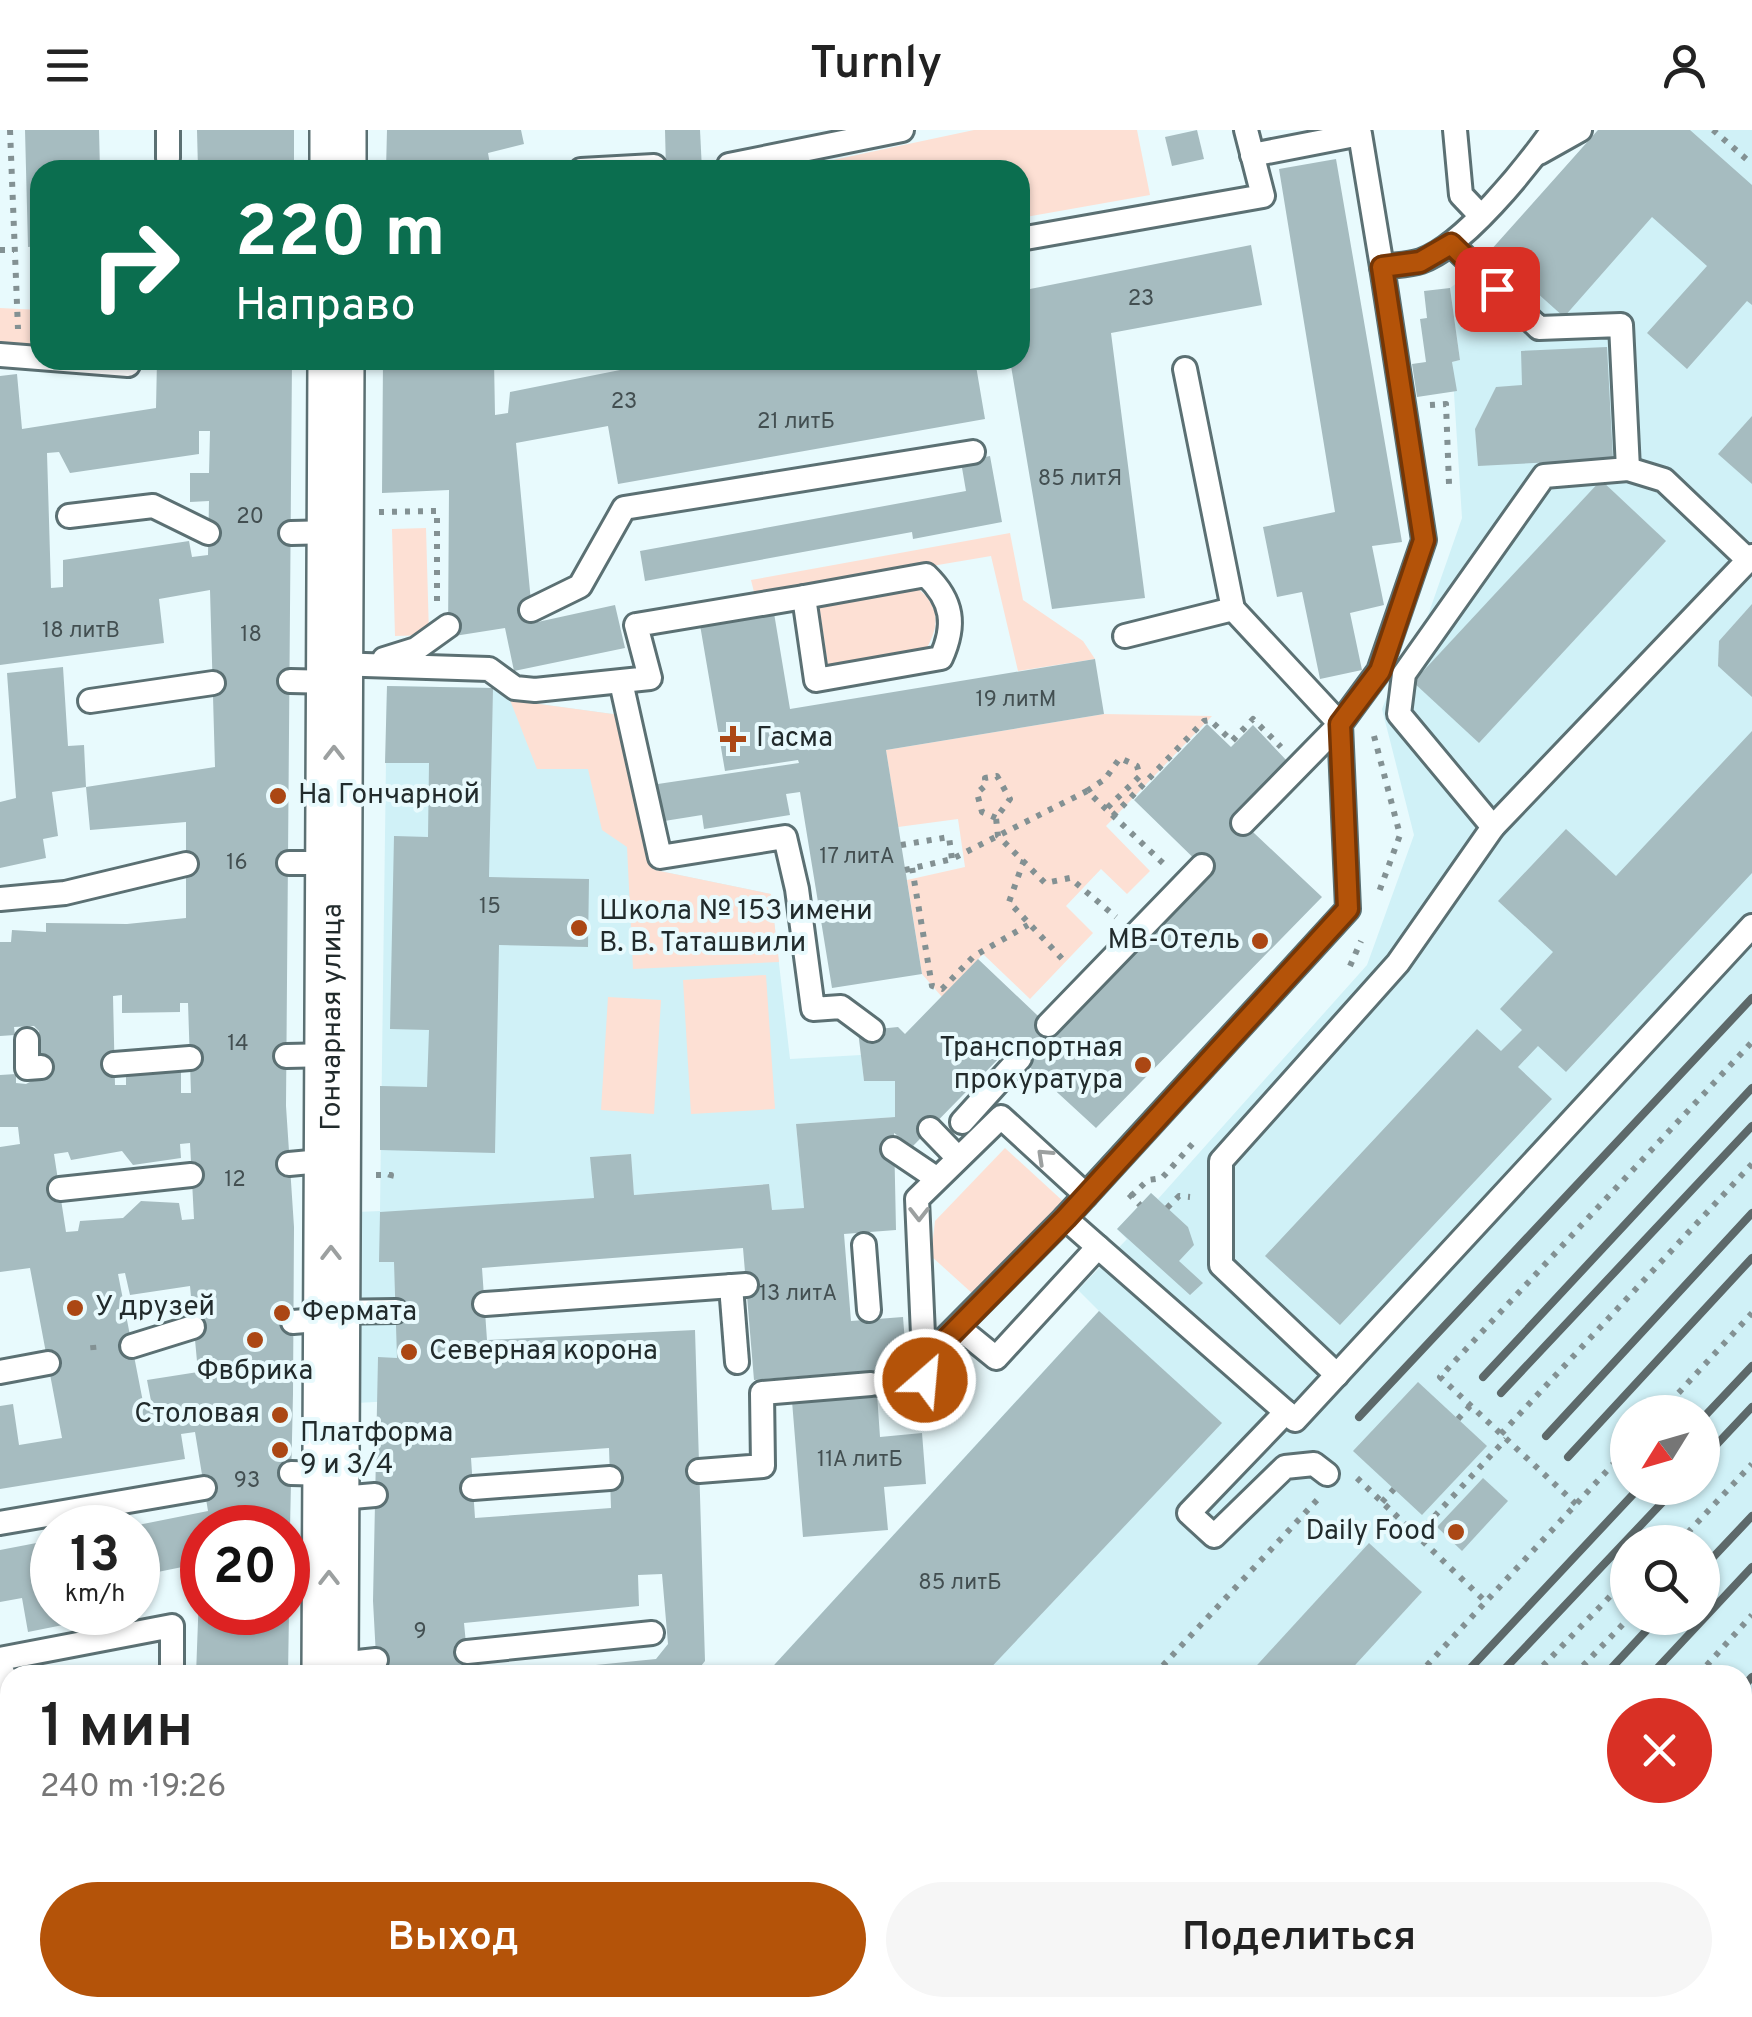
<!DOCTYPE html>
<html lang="ru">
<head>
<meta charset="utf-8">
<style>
  :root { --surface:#fff; --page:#f6f6f6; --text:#222; --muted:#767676; --accent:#b45309 }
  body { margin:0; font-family:Overpass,sans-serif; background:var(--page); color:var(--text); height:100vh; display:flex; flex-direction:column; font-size:38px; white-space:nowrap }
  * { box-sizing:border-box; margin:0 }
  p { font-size:32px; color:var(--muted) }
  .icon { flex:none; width:55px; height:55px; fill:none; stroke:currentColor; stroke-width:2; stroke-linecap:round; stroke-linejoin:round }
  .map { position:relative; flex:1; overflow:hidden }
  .side { position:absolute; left:0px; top:1535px; width:1752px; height:352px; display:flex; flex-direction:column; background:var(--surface); border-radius:30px 30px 0 0; box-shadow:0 2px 8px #0004 }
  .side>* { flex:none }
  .guide { position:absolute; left:30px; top:30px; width:1000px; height:210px; border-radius:30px; box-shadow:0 2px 8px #0004; background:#0b6e4f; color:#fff; overflow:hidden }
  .needle { width:65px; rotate:233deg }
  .buttons { position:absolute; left:1610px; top:1265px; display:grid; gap:20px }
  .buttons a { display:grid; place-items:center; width:110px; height:110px; border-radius:50%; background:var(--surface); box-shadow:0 2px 8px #0004; font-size:50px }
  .speed { position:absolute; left:30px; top:1375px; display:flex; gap:20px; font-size:50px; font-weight:700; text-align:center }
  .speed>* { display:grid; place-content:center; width:130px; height:130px; border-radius:50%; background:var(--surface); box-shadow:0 2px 8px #0004; line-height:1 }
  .speed small { font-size:25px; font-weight:400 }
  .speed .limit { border:15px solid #d22; background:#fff; color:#111 }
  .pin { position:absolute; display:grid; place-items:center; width:85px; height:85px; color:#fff; margin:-42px; border-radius:20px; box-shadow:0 5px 15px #0006 }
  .me { position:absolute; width:110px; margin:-55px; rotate:27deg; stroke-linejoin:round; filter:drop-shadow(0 0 8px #0008) }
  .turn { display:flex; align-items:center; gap:35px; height:210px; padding:0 40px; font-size:45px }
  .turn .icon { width:130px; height:130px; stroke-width:2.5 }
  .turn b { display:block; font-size:70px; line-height:85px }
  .round { display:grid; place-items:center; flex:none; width:105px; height:105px; border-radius:52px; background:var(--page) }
  .overview { display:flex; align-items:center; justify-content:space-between; height:170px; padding:0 40px }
  h1 { font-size:60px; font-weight:600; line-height:75px }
  .button { display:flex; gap:20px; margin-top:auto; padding:20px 40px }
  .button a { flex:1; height:115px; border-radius:60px; background:var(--accent); color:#fff; font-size:40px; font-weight:600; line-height:115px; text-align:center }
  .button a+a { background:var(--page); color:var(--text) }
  header { display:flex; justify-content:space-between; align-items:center; height:130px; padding:0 40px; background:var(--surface); font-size:45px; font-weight:600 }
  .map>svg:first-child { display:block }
  .built { fill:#d0f1f7; fill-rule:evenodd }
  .green { fill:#fde0d4 }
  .building { fill:#a6bcc0; fill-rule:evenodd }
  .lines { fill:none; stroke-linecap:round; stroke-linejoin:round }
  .lane-casing { stroke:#5b7073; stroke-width:28 }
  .primary-casing { stroke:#5b7073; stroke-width:60 }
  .path { stroke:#839193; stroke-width:6; stroke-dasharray:5 8; stroke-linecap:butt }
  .lane { stroke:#fff; stroke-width:22 }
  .primary { stroke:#fff; stroke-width:55 }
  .rail { stroke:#5d696a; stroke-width:8 }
  .oneway { stroke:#9ca0a0 }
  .route-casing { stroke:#753606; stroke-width:25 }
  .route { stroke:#b45309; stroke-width:18 }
  .poi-dot { fill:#ab4714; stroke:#e8fafd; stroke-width:4 }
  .labels { text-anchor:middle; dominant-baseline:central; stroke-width:8; stroke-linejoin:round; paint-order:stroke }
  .number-label { font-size:22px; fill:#434f51 }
  .poi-label { font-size:28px; fill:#222b2c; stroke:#e8fafd; text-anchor:start }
  .street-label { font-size:28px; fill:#222b2c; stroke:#e8fafd }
</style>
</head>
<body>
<header><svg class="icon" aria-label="menu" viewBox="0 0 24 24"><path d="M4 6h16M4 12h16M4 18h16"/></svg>Turnly<svg class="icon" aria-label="person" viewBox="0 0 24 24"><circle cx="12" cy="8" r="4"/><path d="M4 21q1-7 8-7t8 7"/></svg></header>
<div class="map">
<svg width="1752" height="1887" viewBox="0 0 1752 1887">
  <rect width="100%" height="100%" fill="#e8fafd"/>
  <g class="built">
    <path d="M1598,0H1752V1710L1743,1720L1742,1545H765L1099,1181L1078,1160L1127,1109L1117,1099L1151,1063L1158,1069L1367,835L1414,705L1382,579L1402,530L1419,511L1462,388L1452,232L1460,230L1450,158L1476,139ZM1628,1282H1702V1358H1628ZM1628,1412H1702V1488H1628Z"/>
    <path d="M387,556L493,558L510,570L620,585L655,740L771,764L790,929L861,925L864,951H895V987L796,994L804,1078L772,1080L768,1054L634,1065L630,1024L591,1027L594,1068L478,1077L489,1266L356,1273L357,1082L380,1081Z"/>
    <path d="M718,1878H1610L1602,1887H709Z"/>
  </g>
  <g class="green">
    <path d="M974,0H1137L1150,65L1020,88V40H786Z"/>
    <path d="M0,178L40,180V215L0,213Z"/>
    <path d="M426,398L429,505L395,506L392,399Z"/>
    <path d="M1010,403L1023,470L1083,511L1095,529L1018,541L991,426L755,466L751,450Z"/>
    <path d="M916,457C939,475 941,494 926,519L828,536L819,474Z"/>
    <path d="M510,570L620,585L655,740L771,764L779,832L633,839L627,717L602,700L588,639H537Z"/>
    <path d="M1104,584L1212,586L1106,696L1150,741L1127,764L1101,739L1066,776L1093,803L1030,869L983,824L942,867L922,844L907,750L965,737L958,689L898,697L886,620Z"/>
    <path d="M766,845L775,979L691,984L683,850Z"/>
    <path d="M608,867L661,870L654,984L601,980Z"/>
    <path d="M1005,1018L1065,1073L973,1164L931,1126L935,1091Z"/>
  </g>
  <g class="building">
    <path d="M25,0H99L100,40H40V116L28,117Z"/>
    <path d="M197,0H294V40H198Z"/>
    <path d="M387,0H521L524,14L488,23L491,40H386Z"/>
    <path d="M665,0H700L702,40H666Z"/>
    <path d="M1197,0L1204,29L1172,36L1165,7Z"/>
    <path d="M1598,0H1690L1752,55V175L1747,171L1687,239L1647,203L1707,136L1652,87L1564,187L1490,121Z"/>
    <path d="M1336,29L1402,412L1372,416L1384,475L1350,483L1362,540L1320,549L1302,462L1277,467L1263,397L1335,382L1279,39Z"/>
    <path d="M1251,115L1262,175L1111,203L1145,468L1052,479L1010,230H1020V161Z"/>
    <path d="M1450,158L1460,230L1452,232L1457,261L1417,267L1412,234L1426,232L1420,189L1427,188L1424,161Z"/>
    <path d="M1607,217L1613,329L1478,336L1475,299L1496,257L1522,255L1521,221Z"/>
    <path d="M157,230H292L286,976L294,1097L293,1264L290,1398H202V1433L138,1446V1395L208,1381L195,1302L181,1304L185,1329L0,1359V1276L13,1274L19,1315L62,1308L30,1138L0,1142V1017L20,1014L18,997H0V945L16,944V953L26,954L41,946L39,901L34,896L14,897L15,905L0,906V812H11L12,800L46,802V793L127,794L186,788V692L90,700L86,657L52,662L58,706L43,709L46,728L0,738V672L16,668L7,543L63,537L68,616L84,615L86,657L215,637L210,460L159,469L164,513L0,535V246L17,244L22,299L156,278ZM199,301H210L209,343H190V372L209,371L208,425L192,427L189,411L63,430V457L51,458L47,323L59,322L70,343L199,324ZM122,865V883L180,882V873H188L191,963H181V942H126V955H115L113,866ZM190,1013L194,1089L182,1090L179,1073L141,1071L123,1088L80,1091L78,1101L66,1102L54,1024L68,1022L71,1030L122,1021L133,1035L181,1028L180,1014ZM125,1143L130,1165L190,1156L198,1242L147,1250L151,1271L147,1272H143L118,1144Z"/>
    <path d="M383,230H494L495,285L508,283L510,262L670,230H975L985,289L618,354L608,296L516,313L533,493L615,475L625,518L514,541L505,498L448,507L449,360L382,363Z"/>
    <path d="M1752,286V354L1718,324Z"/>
    <path d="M990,326L1002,392L913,409L912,402L645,451L640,421L966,361L961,332Z"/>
    <path d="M1601,350L1666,411L1479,613L1413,552Z"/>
    <path d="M1752,474V567L1718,536L1719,511Z"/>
    <path d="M774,483L790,579L1095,529L1104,584L886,620L922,844L832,858L800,662L786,664L790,685L704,699L702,685L658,692L651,655L799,633L798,630L725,641L700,495Z"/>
    <path d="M387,556L493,558L489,747L589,749L588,817L499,815L495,1023L380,1020V956L427,957L429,900L390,899L394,706L428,707L429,633H385Z"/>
    <path d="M1207,594L1231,617L1253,595L1288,632L1236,686L1322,767L1096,998L1009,918L913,1016L894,1003L896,1100L844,1104L851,1191L903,1187L907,1238L754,1250L743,1118L482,1138L487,1210L695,1200L705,1531L694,1545H496L656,1529L668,1514L662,1444L638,1445L639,1476L464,1493L469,1545H377L373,1471L378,1227L397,1228L394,1132H379L380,1082L594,1068L590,1027L631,1024L634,1065L769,1054L772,1080L804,1078L796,994L895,987V951H864L858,901L898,897L905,904L978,829L1056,903L1210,744L1134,670ZM609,1318L611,1378L475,1388L471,1328Z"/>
    <path d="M1752,601V743L1566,942L1538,916L1518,937L1552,969L1340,1195L1265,1126L1477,899L1501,921L1522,900L1500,879L1553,822L1498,771L1566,699L1616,746Z"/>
    <path d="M1151,1063L1188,1097L1194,1115L1179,1131L1203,1153L1190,1165L1117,1099Z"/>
    <path d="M1099,1181L1222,1293L984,1545H765Z"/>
    <path d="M1418,1252L1487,1316L1422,1385L1353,1321Z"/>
    <path d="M877,1264L880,1307L922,1303L926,1354L884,1357L888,1400L803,1407L792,1271Z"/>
    <path d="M1483,1348L1508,1371L1462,1421L1437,1397Z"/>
    <path d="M52,1410V1482H61L63,1495L28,1502L22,1468L0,1472V1420Z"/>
    <path d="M1369,1413L1422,1462L1346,1545H1248Z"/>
    <path d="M199,1464L202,1482H289L288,1545H196Z"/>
    <path d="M0,1629L10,1653V1878H282V1887H0Z"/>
    <path d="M1742,1725L1752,1735V1887H1602L1610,1878H1742Z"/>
    <path d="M380,1878H635L638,1887H380Z"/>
    <path d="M941,1878H1391L1382,1887H932Z"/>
  </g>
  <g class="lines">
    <g class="lane-casing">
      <g id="lane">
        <path d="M1455,0L1461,65L1479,84"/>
        <path d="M1539,23L1580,0"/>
        <path d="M1252,25L1360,4L1382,137"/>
        <path d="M168,28V0"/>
        <path d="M581,40L654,36"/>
        <path d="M730,40L729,35L902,0"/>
        <path d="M1020,109L1263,66L1246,0"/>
        <path d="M1451,114L1539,198L1621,195L1628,339"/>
        <path d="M0,225L128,235"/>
        <path d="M1185,239L1233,479L1340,594L1243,693"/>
        <path d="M69,386L153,376L208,403"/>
        <path d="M291,403L335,402"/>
        <path d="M926,445C953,471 956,495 941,528L816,550L804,467Z"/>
        <path d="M531,480L580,456L624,378L973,322"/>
        <path d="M1125,506L1233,479"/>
        <path d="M384,529L416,519L448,496"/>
        <path d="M334,534L489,539L515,558L535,560L650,548L636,495L804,467"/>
        <path d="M290,551L334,552"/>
        <path d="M621,552L660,727L785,707L797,759L813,879L841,877L872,900"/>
        <path d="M90,571L213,553"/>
        <path d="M1493,697L1399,584L1404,544L1544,346L1628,339L1664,350L1746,428"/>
        <path d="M289,733H333"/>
        <path d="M0,769L65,763L186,734"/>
        <path d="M1048,895L1202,736"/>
        <path d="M27,910V938L41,937"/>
        <path d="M286,926L332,925"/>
        <path d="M114,934L190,928"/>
        <path d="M962,992L1020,928"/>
        <path d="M930,999L958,1028"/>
        <path d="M893,1019L936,1048"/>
        <path d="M289,1034L332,1030"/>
        <path d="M60,1059L191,1045"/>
        <path d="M1065,1088L1295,1290L1752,796"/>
        <path d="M864,1115L869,1180"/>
        <path d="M731,1156L737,1232"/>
        <path d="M485,1174L746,1155"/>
        <path d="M331,1182L396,1181"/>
        <path d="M293,1192L330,1189"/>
        <path d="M958,1197L996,1228L1098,1117"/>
        <path d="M132,1216L193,1197"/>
        <path d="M925,1229L1065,1088L1348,779L1340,594L1379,541L1424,410L1382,137C1394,135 1409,135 1421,131C1464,116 1526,38 1553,0"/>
        <path d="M0,1242L48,1233"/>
        <path d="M1337,1245L1221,1135V1031L1398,833L1493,697L1752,426"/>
        <path d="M879,1254L925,1250L917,1069L1001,987L1086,1065"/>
        <path d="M1286,1282L1189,1383L1214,1406L1285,1337L1314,1334L1327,1344"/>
        <path d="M699,1341L763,1336L762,1263L871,1254"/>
        <path d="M291,1343L330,1344"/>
        <path d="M473,1358L610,1348"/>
        <path d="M329,1369L375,1365"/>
        <path d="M0,1393L204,1358"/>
        <path d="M467,1522L652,1503"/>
        <path d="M0,1529L172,1496V1545"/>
        <path d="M0,1535L10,1561"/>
        <path d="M330,1535L376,1530"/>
      </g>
    </g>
    <g class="primary-casing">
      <g id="primary">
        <path d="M338,40V0"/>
        <path id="s1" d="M330,1545L336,230"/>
        <path d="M329,1878V1887"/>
      </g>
    </g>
    <g class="path">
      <path d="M10,0L18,199"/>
      <path d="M1713,0L1752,34"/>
      <path d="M0,120H14"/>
      <path d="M1430,275L1446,274L1449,354"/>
      <path d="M379,382L437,381V471"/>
      <path d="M1374,606L1400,705L1379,762"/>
      <path d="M1087,661L1105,649L1120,628L1137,636L1140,646L1106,679"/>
      <path d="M1113,686L1204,591L1210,590L1232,611L1253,589L1281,617"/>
      <path d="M996,688L982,682L977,663L986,655L985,648L997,646L1010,669L996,688L998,706L1045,753L1070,748L1116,787"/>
      <path d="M901,715L949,707L952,729"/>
      <path d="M1024,730L1009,772L1066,833"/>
      <path d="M912,738L932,856L942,859L974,826L1028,795"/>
      <path d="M905,740L952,729L1087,661L1166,736"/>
      <path d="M1350,836L1361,811"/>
      <path d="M376,1045H391L390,1049"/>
      <path d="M1129,1064L1140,1075"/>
      <path d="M1131,1066L1148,1050L1162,1048L1196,1010"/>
      <path d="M1167,1078L1179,1066L1190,1067"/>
      <path d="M93,1215L94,1224"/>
      <path d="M1661,1282L1752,1183"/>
      <path d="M1458,1289L1470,1276"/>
      <path d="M1501,1304L1752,1034"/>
      <path d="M1357,1348L1486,1472"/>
      <path d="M1382,1372L1394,1359"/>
      <path d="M1576,1374L1440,1247L1752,912"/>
      <path d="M1417,1405L1506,1309"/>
      <path d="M1679,1412L1752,1334"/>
      <path d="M1154,1545L1318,1369"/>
      <path d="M1418,1545L1628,1318"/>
      <path d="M1534,1545L1622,1454L1628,1459"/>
      <path d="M1574,1545L1629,1488"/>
      <path d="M1698,1545L1752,1485"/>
      <path d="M1742,1669L1752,1659"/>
      <path d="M1317,1878L1327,1887"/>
      <path d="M837,1887L846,1878"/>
      <path d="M1473,1887L1482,1878"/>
    </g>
    <use href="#lane" class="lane"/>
    <use href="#primary" class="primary"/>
    <g class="rail">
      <path d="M1483,1247L1752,958"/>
      <path d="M1501,1263L1752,996"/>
      <path d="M1359,1287L1752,868"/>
      <path d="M1702,1289L1752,1236"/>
      <path d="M1546,1306L1752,1083"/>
      <path d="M1568,1327L1752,1128"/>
      <path d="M1702,1330L1752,1277"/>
      <path d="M1702,1439L1752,1386"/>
      <path d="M1464,1545L1639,1358"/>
      <path d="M1499,1545L1676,1358"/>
      <path d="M1605,1545L1658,1488"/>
      <path d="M1651,1545L1752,1437"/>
      <path d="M1742,1558L1752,1547"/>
      <path d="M1742,1623L1752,1612"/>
    </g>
  </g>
  <defs><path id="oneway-chevron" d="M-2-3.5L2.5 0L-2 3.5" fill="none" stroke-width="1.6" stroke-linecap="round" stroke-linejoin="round" transform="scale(2.5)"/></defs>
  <g class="oneway">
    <use href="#oneway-chevron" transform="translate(334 623) rotate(-90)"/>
    <use href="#oneway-chevron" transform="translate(1044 1026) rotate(-137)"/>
    <use href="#oneway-chevron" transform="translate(919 1084) rotate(90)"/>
    <use href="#oneway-chevron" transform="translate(331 1123) rotate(-90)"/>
    <use href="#oneway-chevron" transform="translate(329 1448) rotate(-90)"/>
  </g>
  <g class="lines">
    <g class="route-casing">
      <path id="route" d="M925,1250L926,1230L1066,1088L1348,779L1340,594L1380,541L1424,410L1382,137L1420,132L1451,114L1497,159"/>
    </g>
    <use href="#route" class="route"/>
  </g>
  <g class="poi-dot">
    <path d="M728 594h10v10h10v10h-10v10h-10v-10h-10v-10h10z"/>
    <circle cx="278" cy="666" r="10"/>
    <circle cx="579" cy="798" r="10"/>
    <circle cx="1260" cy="811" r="10"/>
    <circle cx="1143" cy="935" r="10"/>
    <circle cx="75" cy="1178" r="10"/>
    <circle cx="282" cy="1183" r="10"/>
    <circle cx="255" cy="1210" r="10"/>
    <circle cx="409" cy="1222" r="10"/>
    <circle cx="280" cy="1285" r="10"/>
    <circle cx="280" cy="1320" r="10"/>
    <circle cx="1456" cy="1402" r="10"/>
  </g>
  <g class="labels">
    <g class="number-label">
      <text x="1141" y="169">23</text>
      <text x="624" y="272">23</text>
      <text x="796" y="292">21 литБ</text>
      <text x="1080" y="349">85 литЯ</text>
      <text x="250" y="387">20</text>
      <text x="81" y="501">18 литВ</text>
      <text x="251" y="505">18</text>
      <text x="1016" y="570">19 литМ</text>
      <text x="857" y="727">17 литА</text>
      <text x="237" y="733">16</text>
      <text x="490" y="777">15</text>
      <text x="238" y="914">14</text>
      <text x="235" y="1050">12</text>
      <text x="798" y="1164">13 литА</text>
      <text x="860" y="1330">11А литБ</text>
      <text x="247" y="1351">93</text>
      <text x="960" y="1453">85 литБ</text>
      <text x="420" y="1502">9</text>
    </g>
    <g class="poi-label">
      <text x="756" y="609">Гасма</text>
      <text x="298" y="666">На Гончарной</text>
      <text x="599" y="782">Школа № 153 имени<tspan x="599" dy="32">В. В. Таташвили</tspan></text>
      <text x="1240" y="811" text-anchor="end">МВ-Отель</text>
      <text x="1123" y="919" text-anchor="end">Транспортная<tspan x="1123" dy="32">прокуратура</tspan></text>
      <text x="95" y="1178">У друзей</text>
      <text x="302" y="1183">Фермата</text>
      <text x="429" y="1222">Северная корона</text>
      <text x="255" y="1242" text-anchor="middle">Фвбрика</text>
      <text x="260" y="1285" text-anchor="end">Столовая</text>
      <text x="300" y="1304">Платформа<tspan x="300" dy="32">9 и 3/4</tspan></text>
      <text x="1436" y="1402" text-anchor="end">Daily Food</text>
    </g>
    <g class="street-label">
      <text stroke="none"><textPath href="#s1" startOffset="658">Гончарная улица</textPath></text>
    </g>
  </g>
</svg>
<div class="buttons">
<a><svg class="needle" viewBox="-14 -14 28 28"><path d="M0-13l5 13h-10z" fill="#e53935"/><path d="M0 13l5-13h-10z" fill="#767676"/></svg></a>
<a><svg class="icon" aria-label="search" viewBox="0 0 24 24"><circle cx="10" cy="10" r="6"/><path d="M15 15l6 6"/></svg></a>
</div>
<div class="speed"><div>13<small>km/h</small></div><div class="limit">20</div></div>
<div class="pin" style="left:1497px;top:159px;background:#d93025"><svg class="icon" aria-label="arrive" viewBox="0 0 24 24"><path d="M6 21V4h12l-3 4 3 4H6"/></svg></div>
<svg class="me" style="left:925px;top:1250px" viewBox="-20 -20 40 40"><circle r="17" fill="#b45309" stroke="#fff" stroke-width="3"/><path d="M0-11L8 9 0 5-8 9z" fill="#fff"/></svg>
<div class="guide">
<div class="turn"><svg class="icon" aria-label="right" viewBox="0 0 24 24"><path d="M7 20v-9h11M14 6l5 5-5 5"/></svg><div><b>220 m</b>Направо</div></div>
</div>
<section class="side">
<div class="overview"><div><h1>1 мин</h1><p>240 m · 19:26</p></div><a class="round" style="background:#d93025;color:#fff"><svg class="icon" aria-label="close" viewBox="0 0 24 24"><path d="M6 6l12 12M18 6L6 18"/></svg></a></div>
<div class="button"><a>Выход</a><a>Поделиться</a></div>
</section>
</div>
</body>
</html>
